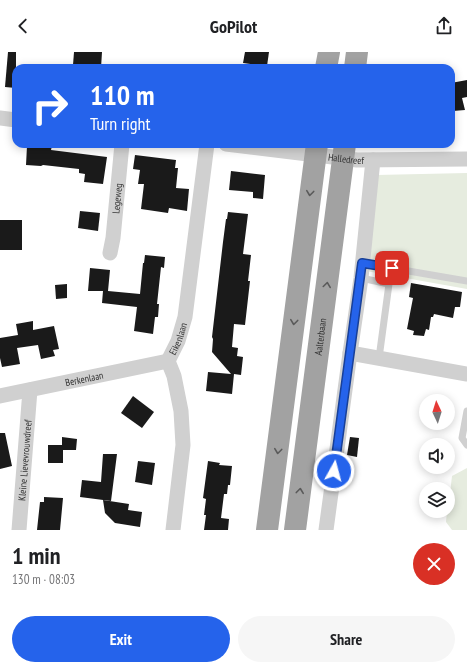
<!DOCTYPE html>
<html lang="en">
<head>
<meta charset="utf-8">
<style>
  :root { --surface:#fff; --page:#f6f6f6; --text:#202124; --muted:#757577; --accent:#2563eb }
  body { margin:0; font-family:"PT Sans Narrow",sans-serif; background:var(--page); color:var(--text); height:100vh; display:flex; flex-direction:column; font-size:15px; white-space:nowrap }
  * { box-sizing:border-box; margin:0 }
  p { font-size:13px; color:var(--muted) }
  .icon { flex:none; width:22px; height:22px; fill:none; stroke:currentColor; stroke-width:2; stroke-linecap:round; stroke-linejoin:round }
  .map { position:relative; height:478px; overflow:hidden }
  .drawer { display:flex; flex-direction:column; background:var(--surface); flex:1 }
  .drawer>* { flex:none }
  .top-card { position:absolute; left:12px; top:12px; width:443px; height:84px; border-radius:12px; box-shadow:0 2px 10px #0003; background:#2563eb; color:#fff; overflow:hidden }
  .needle { width:26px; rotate:356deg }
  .tools { position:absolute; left:419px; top:342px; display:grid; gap:8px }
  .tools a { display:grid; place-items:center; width:36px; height:36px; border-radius:50%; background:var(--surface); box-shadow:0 2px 10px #0003; font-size:20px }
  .pin { position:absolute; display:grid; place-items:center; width:34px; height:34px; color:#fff; margin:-17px; border-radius:8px; box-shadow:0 2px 6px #0006 }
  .me { position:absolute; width:44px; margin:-22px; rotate:7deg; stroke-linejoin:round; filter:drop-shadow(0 0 3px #0008) }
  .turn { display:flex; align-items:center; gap:14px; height:84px; padding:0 12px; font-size:18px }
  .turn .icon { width:52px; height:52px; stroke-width:2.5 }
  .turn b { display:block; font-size:28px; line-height:34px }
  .round { display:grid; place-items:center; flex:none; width:42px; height:42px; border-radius:21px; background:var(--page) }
  .overview { display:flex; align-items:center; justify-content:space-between; height:68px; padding:0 12px }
  h1 { font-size:24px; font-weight:600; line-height:30px }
  .button { display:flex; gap:8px; margin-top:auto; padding:8px 12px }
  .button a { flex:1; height:46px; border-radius:24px; background:var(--accent); color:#fff; font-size:16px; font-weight:600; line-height:46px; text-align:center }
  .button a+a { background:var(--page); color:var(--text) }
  header { display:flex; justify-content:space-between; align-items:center; height:52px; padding:0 12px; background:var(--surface); font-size:18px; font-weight:600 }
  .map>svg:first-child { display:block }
  .green { fill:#e6ecdf }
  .building { fill:#1a1a1a }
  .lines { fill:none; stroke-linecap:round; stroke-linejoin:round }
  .service { stroke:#d0d0d0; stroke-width:7 }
  .minor { stroke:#d0d0d0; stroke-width:15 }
  .trunk { stroke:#a2a2a2; stroke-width:22 }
  .oneway { stroke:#5a5a5a }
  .route-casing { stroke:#184099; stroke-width:10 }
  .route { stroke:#2563eb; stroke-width:7 }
  .labels { text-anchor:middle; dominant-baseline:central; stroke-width:4; stroke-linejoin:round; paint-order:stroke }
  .street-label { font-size:10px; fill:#333; stroke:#fff }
</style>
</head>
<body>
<header><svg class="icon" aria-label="back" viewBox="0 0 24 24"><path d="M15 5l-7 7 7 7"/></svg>GoPilot<svg class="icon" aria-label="share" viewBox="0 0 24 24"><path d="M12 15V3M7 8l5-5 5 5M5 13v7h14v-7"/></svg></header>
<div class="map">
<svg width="467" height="478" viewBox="0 0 467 478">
  <rect width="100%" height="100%" fill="#fff"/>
  <g class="green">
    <path d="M467,121V237L366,219L376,123Z"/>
    <path d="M467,416V478H452L446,470L447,459H448L452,424Z"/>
  </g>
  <g class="building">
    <path d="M8,0H16V36L5,35Z"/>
    <path d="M74,0H102L101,16L73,13Z"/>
    <path d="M245,0H269L267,14L243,11Z"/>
    <path d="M467,28V45L462,46L465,58L453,59L451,47V31Z"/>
    <path d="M30,92L52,94L51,98L107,105L103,132L84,130L85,122L79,121V117L43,113L41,114L26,113L27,94Z"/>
    <path d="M135,103L176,108L175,116H178L176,136L189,137L187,159L169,156L168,161L141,157L144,132H138L140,118L133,117Z"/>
    <path d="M231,119L265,123L263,147L253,146V140L229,138Z"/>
    <path d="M80,159L100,161L98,179L78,176Z"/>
    <path d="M228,160L248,162L243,202L251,203L248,229H250L245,273L234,272L232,295L238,296L237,304L243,305L241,323L234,322L232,342L206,339L208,320L231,322L212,300L213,287L212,285L223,190L226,167H227Z"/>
    <rect x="0" y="168" width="22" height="30"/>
    <path d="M145,203L165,205L164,216L161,215L157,252H159L158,265H155L153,282L134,279L137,255L102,251L103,239H88L90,216L110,218L108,239L140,242L143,211H144Z"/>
    <path d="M411,231L462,240L460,255H455L453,266L434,262L433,265H431L429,278L426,277L424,284L413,283L414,279L407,277L413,246L409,245Z"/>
    <path d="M67,232V246L56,247L55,233Z"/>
    <path d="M33,269V278L54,274L59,297L53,298L55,304L41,307L38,293L17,296L20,312L2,315L0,306V286L18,283L16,272Z"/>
    <path d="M133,344L154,360L142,376L121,361Z"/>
    <path d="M0,381H5L12,414L0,417Z"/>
    <path d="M62,385L77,387L76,398H63V411H48V393H62Z"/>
    <path d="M350,385L359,386L357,405L347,403Z"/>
    <path d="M103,402H117L111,449L80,445L82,428L101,430Z"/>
    <path d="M138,409L155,411L152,433L135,430Z"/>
    <path d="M208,409L220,411L219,413L232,414L230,433H228L227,442H224L221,466L229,467L228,478H204L206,463H204L206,447L203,446Z"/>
    <path d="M44,445L63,446L60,478H37L40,450H44Z"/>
    <path d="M103,448L129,452L128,458L142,460L140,475L115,471L105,461Z"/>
  </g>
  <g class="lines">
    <g class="service">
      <path d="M362,211L467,229"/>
      <path d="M361,226L389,232L379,306"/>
      <path d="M467,359L462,386L467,393"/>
    </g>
    <g class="minor">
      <path d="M0,66L16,68"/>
      <path id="s1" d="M226,92L357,108L467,107"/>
      <path id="s2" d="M110,201L113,186L122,92"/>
      <path d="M350,301L467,322"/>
      <path id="s3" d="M0,344L168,309"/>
      <path id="s4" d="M19,478L30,338"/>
      <path id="s5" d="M173,478L183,393L181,359L174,324L168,309L178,289L185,265L207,92"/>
      <path d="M326,478L350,301L361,226L373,108"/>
    </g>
    <g class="trunk">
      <path d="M326,16L329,0"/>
      <path d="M355,16L357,0"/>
      <path d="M267,478L317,92"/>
      <path id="s6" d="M295,478L345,92"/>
    </g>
  </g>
  <defs><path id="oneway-chevron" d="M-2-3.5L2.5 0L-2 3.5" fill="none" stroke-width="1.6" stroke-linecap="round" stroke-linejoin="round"/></defs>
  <g class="oneway">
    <use href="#oneway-chevron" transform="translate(310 141) rotate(97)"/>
    <use href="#oneway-chevron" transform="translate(327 233) rotate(-82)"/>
    <use href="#oneway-chevron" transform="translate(294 270) rotate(97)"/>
    <use href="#oneway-chevron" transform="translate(278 399) rotate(97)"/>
    <use href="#oneway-chevron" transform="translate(300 439) rotate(-83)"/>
  </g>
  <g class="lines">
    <g class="route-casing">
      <path id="route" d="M334,419L362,211L392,216"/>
    </g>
    <use href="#route" class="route"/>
  </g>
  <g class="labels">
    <g class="street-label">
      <text stroke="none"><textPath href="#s1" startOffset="121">Halledreef</textPath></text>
      <text stroke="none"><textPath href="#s2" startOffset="55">Legeweg</textPath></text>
      <text stroke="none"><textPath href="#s6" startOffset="195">Aalterbaan</textPath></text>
      <text stroke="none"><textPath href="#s5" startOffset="196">Eikenlaan</textPath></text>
      <text stroke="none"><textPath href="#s3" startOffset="86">Berkenlaan</textPath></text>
      <text stroke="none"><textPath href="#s4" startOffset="70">Kleine Lievevrouwdreef</textPath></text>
    </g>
  </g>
</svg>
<div class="tools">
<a><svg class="needle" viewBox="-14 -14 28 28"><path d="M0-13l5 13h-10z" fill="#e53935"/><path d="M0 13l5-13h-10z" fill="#757577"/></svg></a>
<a><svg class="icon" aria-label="sound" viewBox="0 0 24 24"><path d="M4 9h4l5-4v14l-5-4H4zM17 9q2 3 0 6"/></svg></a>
<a><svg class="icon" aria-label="layers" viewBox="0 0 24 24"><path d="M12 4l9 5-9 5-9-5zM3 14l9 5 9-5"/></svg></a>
</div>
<div class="pin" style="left:392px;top:216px;background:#d93025"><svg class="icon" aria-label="arrive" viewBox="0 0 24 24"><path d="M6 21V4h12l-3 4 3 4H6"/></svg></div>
<svg class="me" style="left:334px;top:419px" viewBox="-20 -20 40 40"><circle r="17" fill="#2563eb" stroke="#fff" stroke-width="3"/><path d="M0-11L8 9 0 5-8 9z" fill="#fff"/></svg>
<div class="top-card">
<div class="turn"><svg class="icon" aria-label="right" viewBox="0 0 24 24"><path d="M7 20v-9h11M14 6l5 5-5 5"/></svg><div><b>110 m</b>Turn right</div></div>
</div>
</div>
<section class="drawer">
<div class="overview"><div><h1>1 min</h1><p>130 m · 08:03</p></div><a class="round" style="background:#d93025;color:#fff"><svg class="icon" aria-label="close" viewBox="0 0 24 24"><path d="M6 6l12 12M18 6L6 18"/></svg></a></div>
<div class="button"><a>Exit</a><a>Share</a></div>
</section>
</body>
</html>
